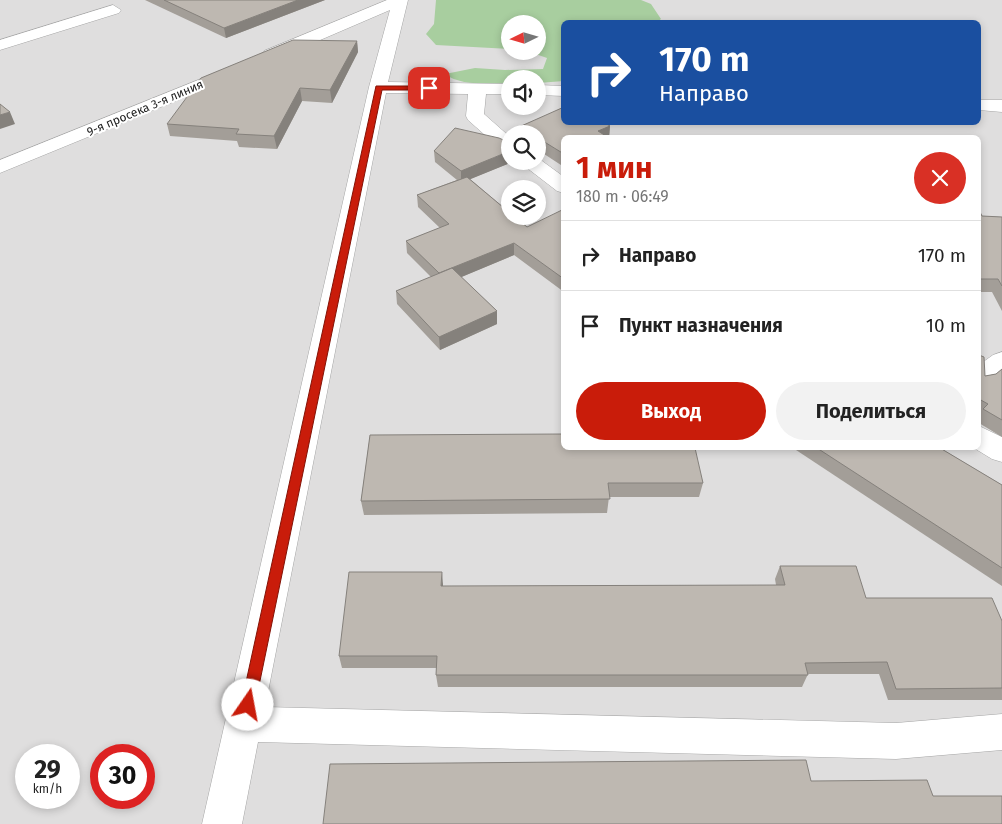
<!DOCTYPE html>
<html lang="ru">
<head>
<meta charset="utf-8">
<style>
  :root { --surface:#fff; --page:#f2f2f2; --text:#222; --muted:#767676; --line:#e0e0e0; --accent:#c91c0a }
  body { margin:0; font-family:"Fira Sans",sans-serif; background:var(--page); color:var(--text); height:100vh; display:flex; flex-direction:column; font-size:19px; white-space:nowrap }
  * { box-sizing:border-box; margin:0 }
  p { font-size:16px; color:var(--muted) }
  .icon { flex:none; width:28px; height:28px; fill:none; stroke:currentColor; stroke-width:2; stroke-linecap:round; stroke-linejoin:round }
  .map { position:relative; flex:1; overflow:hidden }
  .panel { position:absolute; left:561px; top:135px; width:420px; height:315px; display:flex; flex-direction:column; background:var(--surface); border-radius:8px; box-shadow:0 2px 8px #0003 }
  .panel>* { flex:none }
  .guide { position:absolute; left:561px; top:20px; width:420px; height:105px; border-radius:8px; box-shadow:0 2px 8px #0003; background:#1a4fa0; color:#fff; overflow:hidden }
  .needle { width:32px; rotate:265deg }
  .fabs { position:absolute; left:501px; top:15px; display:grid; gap:10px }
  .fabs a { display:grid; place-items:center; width:45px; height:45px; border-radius:50%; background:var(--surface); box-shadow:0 2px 8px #0003; font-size:25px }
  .speed { position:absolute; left:15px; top:744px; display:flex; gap:10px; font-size:25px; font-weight:700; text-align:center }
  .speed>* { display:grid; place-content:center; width:65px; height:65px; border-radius:50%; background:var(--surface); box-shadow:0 2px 8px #0003; line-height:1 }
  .speed small { font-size:12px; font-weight:400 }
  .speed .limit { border:8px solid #d22; background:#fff; color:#111 }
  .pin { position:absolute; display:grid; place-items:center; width:42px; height:42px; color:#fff; margin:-21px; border-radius:10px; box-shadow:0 2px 8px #0006 }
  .me { position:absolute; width:55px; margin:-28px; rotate:12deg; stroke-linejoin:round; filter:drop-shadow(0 0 4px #0008) }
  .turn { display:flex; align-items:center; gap:18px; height:105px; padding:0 15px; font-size:22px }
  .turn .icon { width:65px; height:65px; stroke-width:2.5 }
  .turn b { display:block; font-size:35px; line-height:42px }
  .round { display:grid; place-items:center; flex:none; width:52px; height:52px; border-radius:26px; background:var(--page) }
  .head { display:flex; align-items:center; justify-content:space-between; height:85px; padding:0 15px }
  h1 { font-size:30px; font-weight:700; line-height:38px; color:var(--accent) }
  .action { display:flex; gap:10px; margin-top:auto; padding:10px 15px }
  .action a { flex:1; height:58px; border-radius:30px; background:var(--accent); color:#fff; font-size:20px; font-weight:700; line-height:58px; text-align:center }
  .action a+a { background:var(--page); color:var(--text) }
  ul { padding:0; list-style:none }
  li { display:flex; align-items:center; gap:15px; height:70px; padding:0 15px; border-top:1px solid var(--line) }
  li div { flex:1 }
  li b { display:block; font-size:19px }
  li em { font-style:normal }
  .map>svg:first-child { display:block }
  .residential { fill:#dfdede; fill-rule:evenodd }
  .forest { fill:#a8ce9f }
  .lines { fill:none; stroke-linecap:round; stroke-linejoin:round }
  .minor-casing { stroke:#a5a5a5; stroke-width:1 }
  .minor { fill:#fff; fill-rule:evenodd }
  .wall { fill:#a39e98 }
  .shaded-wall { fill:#85817c }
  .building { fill:#beb8b1; stroke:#85817c }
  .route { fill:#c91c0a; stroke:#831206 }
  .labels { text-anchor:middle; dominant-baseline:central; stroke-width:4; stroke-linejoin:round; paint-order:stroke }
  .far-street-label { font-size:12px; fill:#212121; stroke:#fff }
</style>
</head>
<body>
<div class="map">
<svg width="1002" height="824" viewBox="0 0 1002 824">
  <rect width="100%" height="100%" fill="#f1efe8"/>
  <path class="residential" d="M0,0H1002V824H0ZM564,22H979V122H564ZM510,24H538V51H510ZM510,79H538V106H510ZM510,134H538V161H510ZM564,138H979V448H564ZM510,189H538V216H510ZM26,755H69V798H26ZM101,755H144V798H101Z"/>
  <path class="forest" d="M436,0H641L651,4L661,19L657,22H564V81L538,83V79H510V83C491,84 460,86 445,74L475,68L505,70L543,69L547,58L527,51H538V24H510V49L436,45L426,34L434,24Z"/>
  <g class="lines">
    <g class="minor-casing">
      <g id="minor">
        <path d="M387,0H408L388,82L510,84V94H486L484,114L510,137V153L503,151L468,120L466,116L468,94L386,93L265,707L896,723L1002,714V750L896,759L258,742L242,824H202L369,87L390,10L276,59H264L261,55L264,51Z"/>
        <path d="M113,5L121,10L119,13L0,50V40Z"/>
        <path d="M228,68L234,69L237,73L234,77L0,173V160Z"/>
        <path d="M538,85L564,86V96L538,95Z"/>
        <path d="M979,100H1002V112L979,110Z"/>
        <path d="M538,158L564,177V193L557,191L518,161H538Z"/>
        <path d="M1002,352V374L988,385L979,387V365L993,355Z"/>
        <path d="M979,426L1002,437V462L992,459L974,448H979Z"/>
      </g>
    </g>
    <use href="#minor" class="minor"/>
  </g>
  <g class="wall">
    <path d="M145,0H325L226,38Z"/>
    <path d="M357,41L358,52L332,103L302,101L277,149L239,147L237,141L170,136L167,124Z"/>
    <path d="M610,126L609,137L564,138V167L538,150V134H518L519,127Z"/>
    <path d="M434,151L515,161L470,179L527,227L564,212V292L514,255L461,277L497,311V324L440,350L397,304L396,291L431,277L407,253L406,241L440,228L418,207L417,195L457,180L435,162Z"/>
    <path d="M979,210L982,216L1002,217V311L992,292H979Z"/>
    <path d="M979,355L985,376L996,374L1002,369V437L979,423Z"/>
    <path d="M370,435L703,483L699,497H609L607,513L364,515L361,501Z"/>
    <path d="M793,448H940L1002,485V586Z"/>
    <path d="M780,566L866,598L1002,621V700H888L879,674H808L802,687H438L436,675L437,668H342L339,656L776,585L775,579Z"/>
  </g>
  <g class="shaded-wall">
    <path d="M298,0H325L226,38L224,28Z"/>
    <path d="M357,41L358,52L332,103L330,90Z"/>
    <path d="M300,88L302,101L277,149L274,136Z"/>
    <path d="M10,112L15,124L0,129V115Z"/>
    <path d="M610,126L609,138L598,131Z"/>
    <path d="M510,151V161H515L461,183V171Z"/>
    <path d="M514,243V255L440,286L439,273Z"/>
    <path d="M497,311V324L440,350L439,337Z"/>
    <path d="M442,572L443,585L442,598L441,586Z"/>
  </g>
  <g class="building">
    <path d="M164,0H298L224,28Z"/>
    <path d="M293,40L357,41L330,90L300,88L274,136L236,134L239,129L167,124L201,78Z"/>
    <path d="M0,104L10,112L0,115Z"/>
    <path d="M564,107V122H603L610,126L598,131L609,138H564V154L538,138V134H530L519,127Z"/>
    <path d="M455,128L499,138L510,143V151L461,171L434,151Z"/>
    <path d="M467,177L510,213V216H514L527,227L562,210L564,212V279L514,243L439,273L406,241L449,224L417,195Z"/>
    <path d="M979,210L982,216L1002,217V286L998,279H979Z"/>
    <path d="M452,268L497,311L439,337L396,291Z"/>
    <path d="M979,355L984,357L985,376L996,374L1002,369V420L983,409L988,404L979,399Z"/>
    <path d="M564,434V448H695L703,483H608L610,499L361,501L370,435Z"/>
    <path d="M817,448H940L1002,485V568Z"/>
    <path d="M780,566H856L866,598H992L1002,621V688L896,689L887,662L805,663L808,675H436L437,656H339L349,572H442L441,586L785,585Z"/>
    <path d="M806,760L811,781L927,780L933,796H1002V824H323L330,764Z"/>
  </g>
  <path class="route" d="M376,86H429L432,88L429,90H382L255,705L253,710L248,712L243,710L241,705Z"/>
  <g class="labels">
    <g class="far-street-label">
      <text transform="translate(145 108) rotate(-23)">9-я просека 3-я линия</text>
    </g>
  </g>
</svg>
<div class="fabs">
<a><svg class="needle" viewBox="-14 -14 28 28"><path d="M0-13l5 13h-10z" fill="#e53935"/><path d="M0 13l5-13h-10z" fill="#767676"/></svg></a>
<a><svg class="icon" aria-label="sound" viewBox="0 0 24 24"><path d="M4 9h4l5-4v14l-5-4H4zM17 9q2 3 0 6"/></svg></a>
<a><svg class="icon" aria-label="search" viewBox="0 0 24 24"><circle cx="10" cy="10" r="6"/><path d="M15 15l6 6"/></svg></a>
<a><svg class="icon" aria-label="layers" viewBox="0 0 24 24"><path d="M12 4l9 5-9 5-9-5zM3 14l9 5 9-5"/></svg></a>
</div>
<div class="speed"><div>29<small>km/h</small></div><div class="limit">30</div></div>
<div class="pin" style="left:429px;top:88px;background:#d93025"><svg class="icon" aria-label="arrive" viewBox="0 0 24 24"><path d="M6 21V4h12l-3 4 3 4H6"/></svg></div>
<svg class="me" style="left:248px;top:705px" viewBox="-20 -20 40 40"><circle r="19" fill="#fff"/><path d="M0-13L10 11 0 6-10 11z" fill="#c91c0a"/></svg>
<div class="guide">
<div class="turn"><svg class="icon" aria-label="right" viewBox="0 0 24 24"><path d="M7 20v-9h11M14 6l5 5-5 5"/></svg><div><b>170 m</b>Направо</div></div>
</div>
<section class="panel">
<div class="head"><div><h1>1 мин</h1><p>180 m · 06:49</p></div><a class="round" style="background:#d93025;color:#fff"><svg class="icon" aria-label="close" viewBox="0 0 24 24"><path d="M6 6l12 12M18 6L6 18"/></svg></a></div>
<ul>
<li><svg class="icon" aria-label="right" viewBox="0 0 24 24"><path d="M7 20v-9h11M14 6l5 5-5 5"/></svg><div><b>Направо</b></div><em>170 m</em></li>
<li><svg class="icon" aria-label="arrive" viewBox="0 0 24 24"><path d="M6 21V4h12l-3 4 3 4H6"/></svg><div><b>Пункт назначения</b></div><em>10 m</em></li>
</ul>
<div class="action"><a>Выход</a><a>Поделиться</a></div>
</section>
</div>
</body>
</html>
